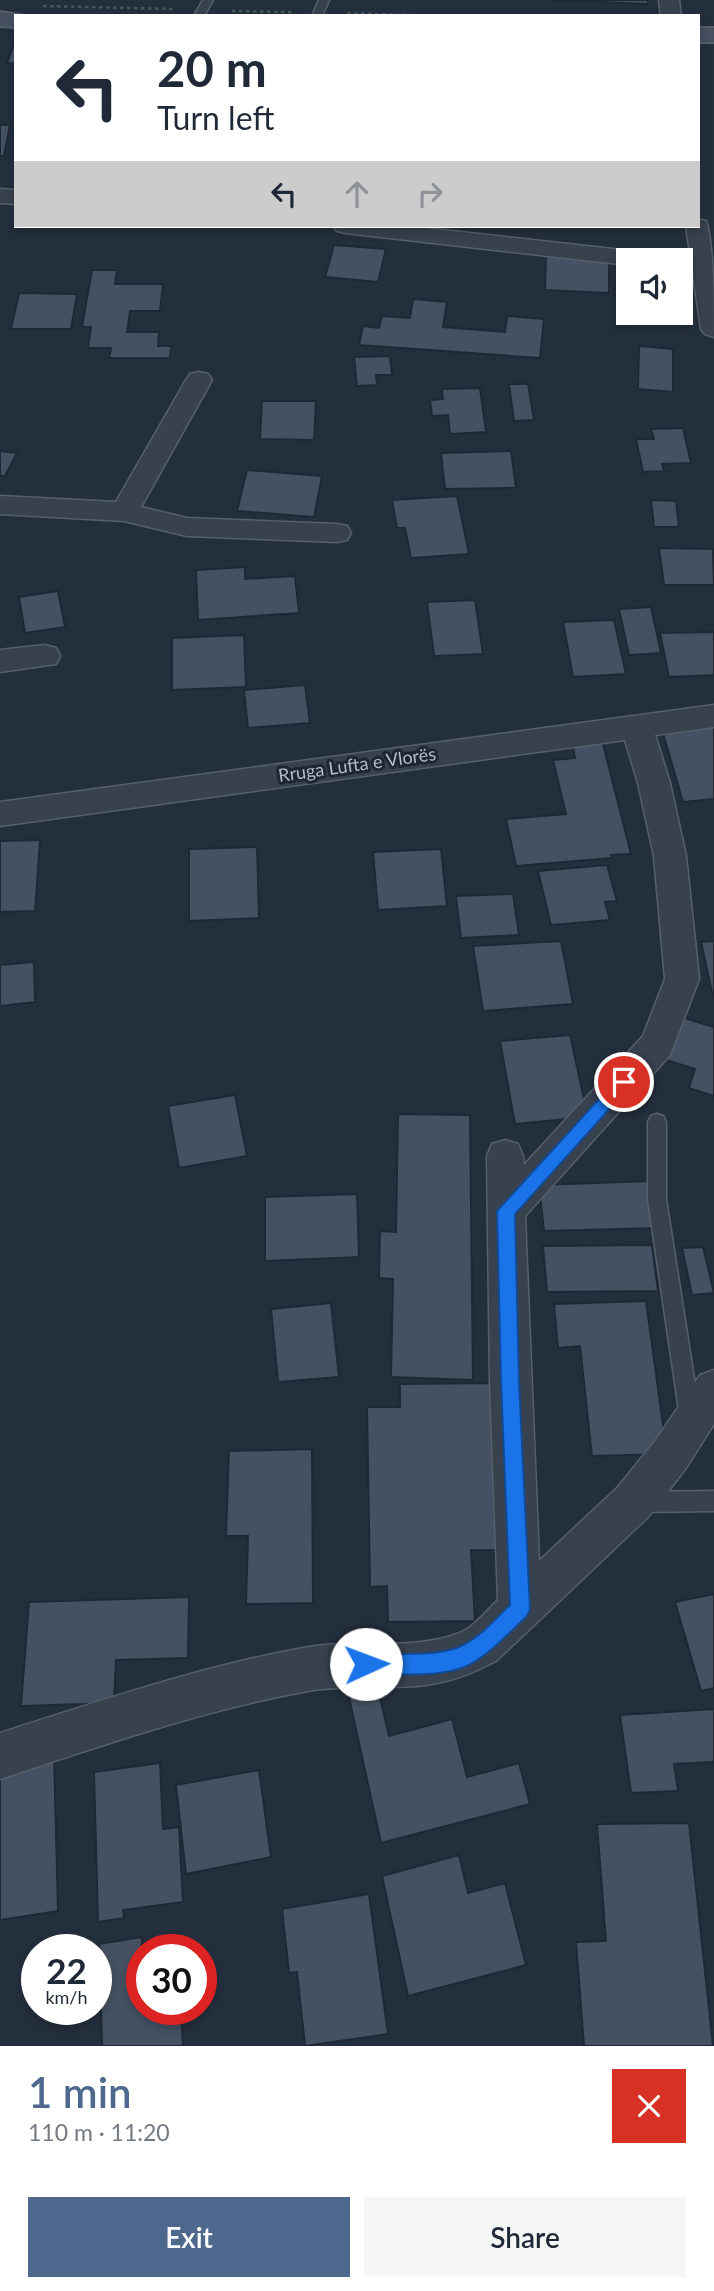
<!DOCTYPE html>
<html lang="en">
<head>
<meta charset="utf-8">
<style>
  :root { --surface:#fff; --page:#f6f6f7; --text:#1f2937; --muted:#747a83; --accent:#4f688e }
  body { margin:0; font-family:Lato,sans-serif; background:var(--page); color:var(--text); height:100vh; display:flex; flex-direction:column; font-size:26px; white-space:nowrap }
  * { box-sizing:border-box; margin:0 }
  p { font-size:23px; color:var(--muted) }
  .icon { flex:none; width:38px; height:38px; fill:none; stroke:currentColor; stroke-width:2; stroke-linecap:round; stroke-linejoin:round }
  .map { position:relative; height:2046px; overflow:hidden }
  .side { display:flex; flex-direction:column; background:var(--surface); flex:1 }
  .side>* { flex:none }
  .hud { position:absolute; left:14px; top:14px; width:686px; height:214px; border-radius:0px; box-shadow:0 4px 10px #0003; background:#fff; color:var(--text); overflow:hidden }
  .tools { position:absolute; left:616px; top:248px; display:grid; gap:14px }
  .tools a { display:grid; place-items:center; width:77px; height:77px; border-radius:0px; background:var(--surface); box-shadow:0 4px 10px #0003; font-size:35px }
  .speed { position:absolute; left:21px; top:1934px; display:flex; gap:14px; font-size:35px; font-weight:700; text-align:center }
  .speed>* { display:grid; place-content:center; width:91px; height:91px; border-radius:50%; background:var(--surface); box-shadow:0 4px 10px #0003; line-height:1 }
  .speed small { font-size:18px; font-weight:400 }
  .speed .limit { border:10px solid #d22; background:#fff; color:#111 }
  .pin { position:absolute; display:grid; place-items:center; width:60px; height:60px; color:#fff; margin:-30px; border:4px solid #fff; border-radius:50%; box-shadow:0 2px 7px #0007 }
  .me { position:absolute; width:77px; margin:-38px; rotate:88deg; stroke-linejoin:round; filter:drop-shadow(0 0 5px #0008) }
  .turn { display:flex; align-items:center; gap:24px; height:147px; padding:0 28px; font-size:32px }
  .turn .icon { width:91px; height:91px; stroke-width:2.5 }
  .turn b { display:block; font-size:49px; line-height:60px }
  .lanes { display:flex; align-items:center; height:66px; padding:0 28px; background:#0003; justify-content:center; gap:35px; direction:ltr }
  .lanes .off { opacity:.35 }
  .round { display:grid; place-items:center; flex:none; width:74px; height:74px; border-radius:0px; background:var(--page) }
  .head { display:flex; align-items:center; justify-content:space-between; height:119px; padding:0 28px }
  h1 { font-size:42px; font-weight:600; line-height:52px; color:var(--accent) }
  .action { display:flex; gap:14px; margin-top:auto; padding:14px 28px }
  .action a { flex:1; height:80px; border-radius:0px; background:var(--accent); color:#fff; font-size:28px; font-weight:600; line-height:80px; text-align:center }
  .action a+a { background:var(--page); color:var(--text) }
  .map>svg:first-child { display:block }
  .building { fill:#455162; stroke:#1f2835; stroke-width:2 }
  .lines { fill:none; stroke-linecap:round; stroke-linejoin:round }
  .service-casing { stroke:#565f6c; stroke-width:3 }
  .minor-casing { stroke:#565f6c; stroke-width:3 }
  .secondary-casing { stroke:#565f6c; stroke-width:4 }
  .path { stroke:#44595c; stroke-width:2.5; stroke-dasharray:3.5 3.5; stroke-linecap:butt }
  .service { fill:#38414e; fill-rule:evenodd }
  .minor { fill:#38414e; fill-rule:evenodd }
  .secondary { fill:#465061; fill-rule:evenodd }
  .route { fill:#1a73e8; stroke:#114b97; stroke-width:2 }
  .labels { text-anchor:middle; dominant-baseline:central; stroke-width:6; stroke-linejoin:round; paint-order:stroke }
  .street-label { font-size:18px; fill:#b4bcc9; stroke:#1d2633 }
</style>
</head>
<body>
<div class="map">
<svg width="714" height="2046" viewBox="0 0 714 2046">
  <rect width="100%" height="100%" fill="#242f3e"/>
  <g class="building">
    <path d="M553,0H648V4Z"/>
    <path d="M16,39V64L7,63Z"/>
    <path d="M0,125H10L4,156H0Z"/>
    <path d="M334,245L386,249L378,282L325,277Z"/>
    <path d="M546,256L609,260V293L545,290Z"/>
    <path d="M622,262L628,263V296L614,294Z"/>
    <path d="M92,270H117L115,284H163L160,311H130L127,332H159L158,346H171L170,358H109L111,348H88L91,327H82Z"/>
    <path d="M19,293L77,294L71,329H11Z"/>
    <path d="M413,299L447,302L443,327L505,332L507,316L544,319L540,358L359,345L363,326L379,328L382,316L410,318Z"/>
    <path d="M639,346L673,349V392L638,389Z"/>
    <path d="M390,356L392,375H376L377,385L357,386L354,357Z"/>
    <path d="M509,384H528L534,420L514,421Z"/>
    <path d="M480,388L486,432L450,434L448,415L432,416L430,400L443,399L442,389Z"/>
    <path d="M262,401H316L314,440L260,439Z"/>
    <path d="M683,428L691,463L662,464L664,471L643,472L636,439H654L651,429Z"/>
    <path d="M0,451L17,453L5,476H0Z"/>
    <path d="M511,451L516,488L445,489L441,453Z"/>
    <path d="M247,470L322,476L314,517L237,511Z"/>
    <path d="M457,496L469,554L411,558L405,528H397L392,500Z"/>
    <path d="M651,500L676,501L679,527H654Z"/>
    <path d="M659,548L713,549L714,585H664Z"/>
    <path d="M245,567V579L295,576L299,613L198,620L196,570Z"/>
    <path d="M58,591L65,627L25,633L19,597Z"/>
    <path d="M475,600L483,654L434,656L427,602Z"/>
    <path d="M651,607L661,653L629,655L619,609Z"/>
    <path d="M614,620L626,674L573,677L563,622Z"/>
    <path d="M714,632V675L669,677L660,633Z"/>
    <path d="M244,635L246,687L172,690V638Z"/>
    <path d="M305,685L310,723L248,728L244,690Z"/>
    <path d="M714,725V799L683,802L662,730Z"/>
    <path d="M602,740L631,854L611,855L612,858L516,866L506,819L566,814L553,760L575,758L572,742Z"/>
    <path d="M40,840L35,911L0,912V841Z"/>
    <path d="M257,847L259,918L189,921V849Z"/>
    <path d="M441,849L447,906L378,910L373,852Z"/>
    <path d="M607,865L617,901L605,902L610,920L551,925L538,871Z"/>
    <path d="M513,894L519,935L461,938L456,896Z"/>
    <path d="M561,941L573,1004L483,1011L473,946Z"/>
    <path d="M714,941V997H713L701,942Z"/>
    <path d="M34,962L35,1002L0,1006V965Z"/>
    <path d="M681,1017L714,1027V1096L689,1088L695,1069L666,1060Z"/>
    <path d="M570,1035L588,1117L515,1124L500,1041Z"/>
    <path d="M235,1095L247,1156L179,1168L168,1106Z"/>
    <path d="M398,1114L470,1115L473,1380L391,1377L393,1279L379,1278L380,1231L396,1232Z"/>
    <path d="M651,1181L658,1228L544,1231L539,1185Z"/>
    <path d="M357,1194L359,1257L265,1261V1197Z"/>
    <path d="M652,1245L658,1291L547,1292L543,1246Z"/>
    <path d="M703,1247L714,1293L692,1295L682,1248Z"/>
    <path d="M646,1301L667,1454L592,1456L580,1346L558,1348L554,1304Z"/>
    <path d="M331,1303L339,1377L278,1382L271,1309Z"/>
    <path d="M500,1383L503,1550H471L475,1621L388,1622L387,1586L370,1587L367,1407H400V1384Z"/>
    <path d="M312,1449L313,1603L246,1604L248,1536H226L229,1451Z"/>
    <path d="M714,1594V1688L701,1691L675,1602Z"/>
    <path d="M189,1597L188,1658L116,1660L114,1703L21,1706L29,1602Z"/>
    <path d="M375,1676L389,1736L452,1719L467,1777L519,1763L530,1804L381,1843L346,1684Z"/>
    <path d="M714,1709V1762L674,1764L678,1791L631,1793L620,1715Z"/>
    <path d="M54,1754L58,1911L0,1920V1761Z"/>
    <path d="M160,1763L163,1829L179,1827L183,1902L123,1910L124,1918L98,1922L94,1772Z"/>
    <path d="M259,1770L271,1857L186,1874L176,1785Z"/>
    <path d="M689,1823L713,2046H584L576,1942L606,1941L597,1824Z"/>
    <path d="M459,1855L468,1893L505,1883L526,1965L408,1996L382,1876Z"/>
    <path d="M369,1894L388,2034L305,2046L297,1972L289,1973L282,1909Z"/>
    <path d="M142,1937V2009H181L183,2046H102L99,1944Z"/>
  </g>
  <g class="lines">
    <g class="service-casing">
      <g id="service">
        <path d="M203,0H213L204,16H194Z"/>
        <path d="M319,0H329L322,16H312Z"/>
        <path d="M657,1114L663,1116L666,1122V1199L700,1417L697,1424L690,1427L683,1424L680,1417L648,1199V1122L651,1116Z"/>
        <path d="M714,1491V1511L636,1512L629,1509L626,1502L629,1495L636,1492Z"/>
      </g>
    </g>
    <g class="minor-casing">
      <g id="minor">
        <path d="M659,0H679L681,16H661Z"/>
        <path d="M0,189L16,190V204L0,203Z"/>
        <path d="M698,219L706,221C714,243 714,309 714,337L705,334L701,329L686,226H698Z"/>
        <path d="M333,226H407L658,254L667,256L670,261H628V265L345,233L337,231Z"/>
        <path d="M199,372L208,374L212,380L141,507L187,518L337,524L347,526L351,533L347,540L337,542L187,536L124,521L0,514V496L116,502L186,380L190,374Z"/>
        <path d="M45,645L56,648L60,656L56,664L0,672V650Z"/>
        <path d="M714,705V727L655,735L670,783L686,856L699,979L670,1055L525,1216L539,1561L618,1487L656,1440L700,1375L714,1370V1424L686,1468L648,1517L496,1661C479,1670 461,1678 442,1682C398,1692 352,1683 308,1691C203,1710 101,1746 0,1779V1733C101,1701 204,1665 309,1647C357,1639 411,1651 457,1634C473,1629 486,1611 498,1600L490,1382L487,1156L492,1144L505,1140L518,1144L523,1156L524,1165L643,1036L665,979L654,856L638,783L625,740L0,826V802Z"/>
      </g>
    </g>
    <g class="secondary-casing">
      <g id="secondary">
        <path d="M0,12L25,16H16V27L0,26Z"/>
        <rect x="698" y="28" width="16" height="14"/>
      </g>
    </g>
    <g class="path">
      <path d="M43,6L174,9"/>
      <path d="M232,11L293,12"/>
      <path d="M347,13L443,16"/>
    </g>
    <use href="#service" class="service"/>
    <use href="#minor" class="minor"/>
    <use href="#secondary" class="secondary"/>
  </g>
  <path class="route" d="M624,1075L630,1077L633,1082L630,1086L515,1214L519,1382L530,1609L527,1616C509,1633 491,1653 469,1665C440,1679 397,1673 366,1674L358,1671L356,1664L358,1657L366,1654C392,1653 436,1657 459,1647C479,1639 495,1619 510,1605L501,1382L497,1211L619,1077Z"/>
  <g class="labels">
    <g class="street-label">
      <text transform="translate(357 764) rotate(-8)">Rruga Lufta e Vlorës</text>
    </g>
  </g>
</svg>
<div class="tools">
<a><svg class="icon" aria-label="sound" viewBox="0 0 24 24"><path d="M4 9h4l5-4v14l-5-4H4zM17 9q2 3 0 6"/></svg></a>
</div>
<div class="speed"><div>22<small>km/h</small></div><div class="limit">30</div></div>
<div class="pin" style="left:624px;top:1082px;background:#d93025"><svg class="icon" aria-label="arrive" viewBox="0 0 24 24"><path d="M6 21V4h12l-3 4 3 4H6"/></svg></div>
<svg class="me" style="left:366px;top:1664px" viewBox="-20 -20 40 40"><circle r="19" fill="#fff"/><path d="M0-13L10 11 0 6-10 11z" fill="#1a73e8"/></svg>
<div class="hud">
<div class="turn"><svg class="icon" aria-label="left" viewBox="0 0 24 24"><path d="M17 20v-9H6M10 6l-5 5 5 5"/></svg><div><b>20 m</b>Turn left</div></div>
<div class="lanes"><svg class="icon" aria-label="left" viewBox="0 0 24 24"><path d="M17 20v-9H6M10 6l-5 5 5 5"/></svg><svg class="icon off" aria-label="ahead" viewBox="0 0 24 24"><path d="M12 20V5M6 11l6-6 6 6"/></svg><svg class="icon off" aria-label="right" viewBox="0 0 24 24"><path d="M7 20v-9h11M14 6l5 5-5 5"/></svg></div>
</div>
</div>
<section class="side">
<div class="head"><div><h1>1 min</h1><p>110 m · 11:20</p></div><a class="round" style="background:#d93025;color:#fff"><svg class="icon" aria-label="close" viewBox="0 0 24 24"><path d="M6 6l12 12M18 6L6 18"/></svg></a></div>
<div class="action"><a>Exit</a><a>Share</a></div>
</section>
</body>
</html>
